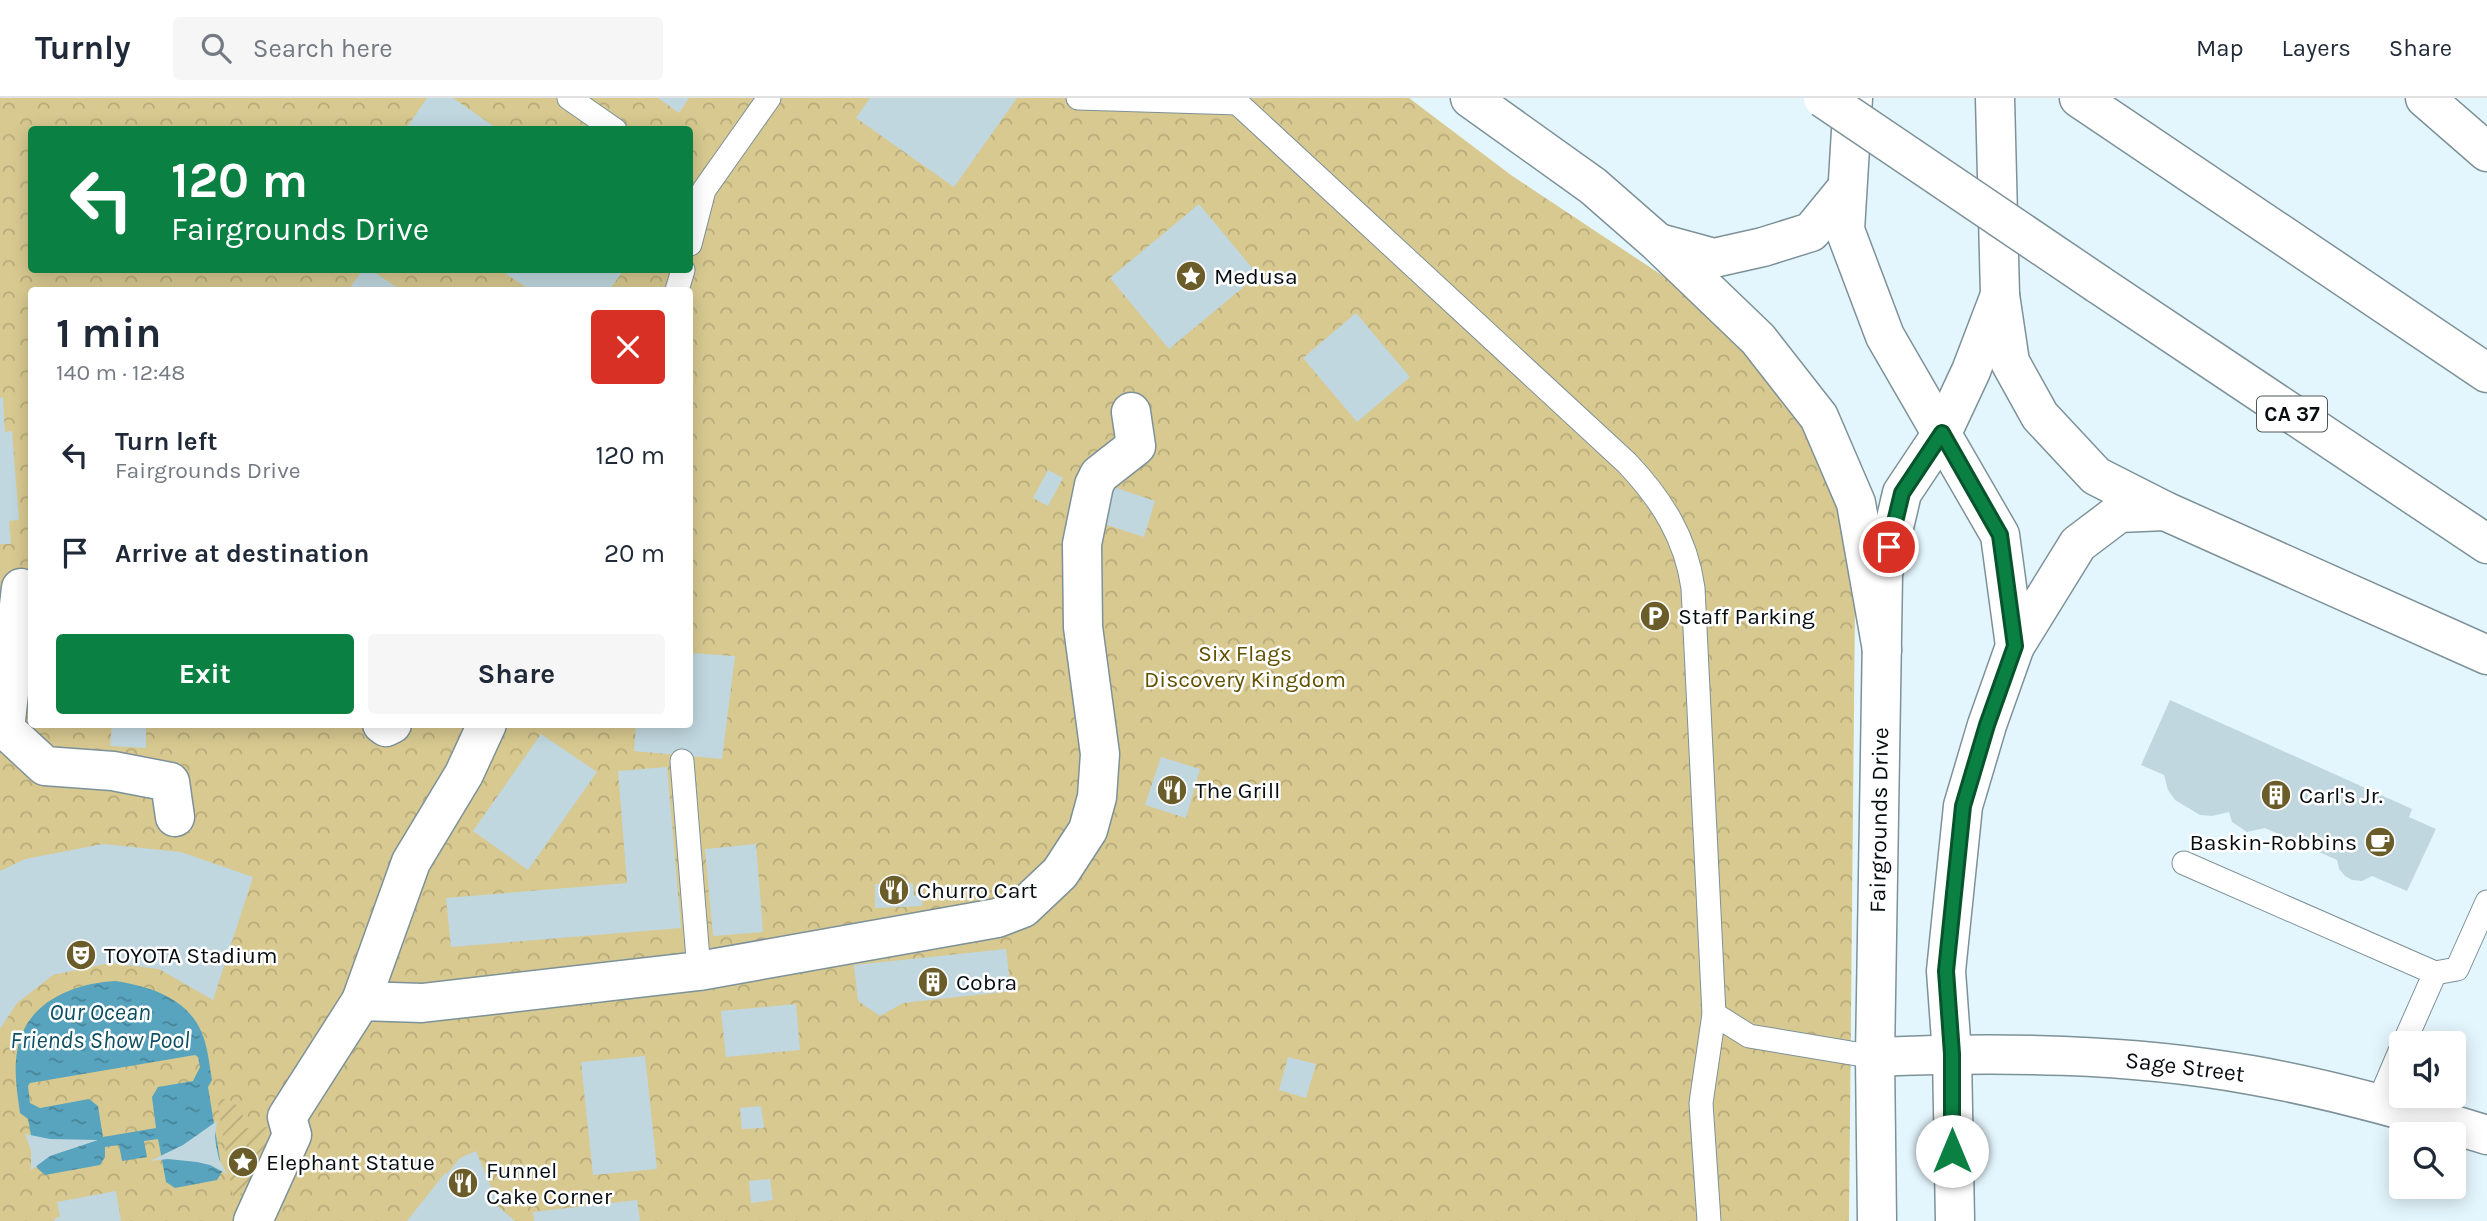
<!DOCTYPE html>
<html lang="en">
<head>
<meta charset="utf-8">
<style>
  :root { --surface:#fff; --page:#f6f6f7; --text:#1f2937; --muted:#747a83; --line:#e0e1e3; --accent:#0b8043 }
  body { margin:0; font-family:Karla,sans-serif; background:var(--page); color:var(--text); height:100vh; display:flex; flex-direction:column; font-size:26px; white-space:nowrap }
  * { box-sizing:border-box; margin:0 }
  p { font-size:23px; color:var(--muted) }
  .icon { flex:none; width:38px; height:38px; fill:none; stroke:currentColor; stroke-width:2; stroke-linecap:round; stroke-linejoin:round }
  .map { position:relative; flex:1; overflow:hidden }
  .details { position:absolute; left:28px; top:189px; width:665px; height:441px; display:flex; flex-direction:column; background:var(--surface); border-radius:7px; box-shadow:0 4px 18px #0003 }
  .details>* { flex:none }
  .guide { position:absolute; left:28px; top:28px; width:665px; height:147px; border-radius:7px; box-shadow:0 4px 18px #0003; background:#0b8043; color:#fff; overflow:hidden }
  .buttons { position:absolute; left:2389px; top:933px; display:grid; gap:14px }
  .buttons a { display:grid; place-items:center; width:77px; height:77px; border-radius:7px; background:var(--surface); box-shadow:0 4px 18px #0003; font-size:35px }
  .pin { position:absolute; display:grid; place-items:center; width:60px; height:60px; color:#fff; margin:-30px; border:4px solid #fff; border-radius:50%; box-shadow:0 2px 7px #0007 }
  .me { position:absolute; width:77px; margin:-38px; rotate:0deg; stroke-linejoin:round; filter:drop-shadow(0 0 5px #0008) }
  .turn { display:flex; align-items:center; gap:24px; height:147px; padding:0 28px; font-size:32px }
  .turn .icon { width:91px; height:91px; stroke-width:2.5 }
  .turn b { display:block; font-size:49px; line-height:60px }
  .round { display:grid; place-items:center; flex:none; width:74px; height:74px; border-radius:7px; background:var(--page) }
  .summary { display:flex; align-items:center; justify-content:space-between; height:119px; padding:0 28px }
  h1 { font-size:42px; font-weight:700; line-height:52px }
  .button { display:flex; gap:14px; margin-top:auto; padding:14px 28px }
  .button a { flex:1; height:80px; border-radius:7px; background:var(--accent); color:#fff; font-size:28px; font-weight:700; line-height:80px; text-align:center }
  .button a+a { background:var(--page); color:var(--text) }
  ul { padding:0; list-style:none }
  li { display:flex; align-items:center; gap:21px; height:98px; padding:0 28px }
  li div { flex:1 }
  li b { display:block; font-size:26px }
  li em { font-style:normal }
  header { display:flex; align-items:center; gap:42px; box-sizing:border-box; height:98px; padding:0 35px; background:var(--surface); border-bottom:2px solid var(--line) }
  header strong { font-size:33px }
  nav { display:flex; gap:38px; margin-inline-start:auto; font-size:24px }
  .search { width:490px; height:63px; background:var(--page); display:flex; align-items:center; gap:18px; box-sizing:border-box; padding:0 24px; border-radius:7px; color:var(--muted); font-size:26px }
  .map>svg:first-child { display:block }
  .park { fill:url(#park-crowns); fill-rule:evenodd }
  .garden { fill:url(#garden-furrows) }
  .water { fill:url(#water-ripples); fill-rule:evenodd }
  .building { fill:#c1d7df }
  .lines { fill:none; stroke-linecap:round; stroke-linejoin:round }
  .lane-casing { stroke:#7d9198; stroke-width:25 }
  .street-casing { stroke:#7d9198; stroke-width:41 }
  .secondary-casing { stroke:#7d9198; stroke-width:41 }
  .highway-casing { stroke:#7d9198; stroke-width:41 }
  .lane { stroke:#fff; stroke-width:23 }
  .street { stroke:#fff; stroke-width:38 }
  .secondary { stroke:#fff; stroke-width:38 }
  .highway { stroke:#fff; stroke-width:38 }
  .highway-bridge-casing { stroke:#7d9198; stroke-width:41; stroke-linecap:butt }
  .highway-bridge { stroke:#fff; stroke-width:38 }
  .route-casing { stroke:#07532c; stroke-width:18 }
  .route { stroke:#0b8043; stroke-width:12 }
  .labels { text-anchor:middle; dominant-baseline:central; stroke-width:5; stroke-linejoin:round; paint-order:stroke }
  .shield { fill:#fff; stroke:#515658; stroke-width:2 }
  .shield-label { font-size:21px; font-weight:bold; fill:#060d10 }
  .poi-label { font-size:23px; fill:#060d10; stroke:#fff; text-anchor:start }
  .park-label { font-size:23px; fill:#625100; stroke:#fff }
  .street-label { font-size:23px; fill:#060d10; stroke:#fff }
  .water-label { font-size:24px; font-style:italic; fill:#0e5062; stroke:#fff }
</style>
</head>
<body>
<header>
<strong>Turnly</strong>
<div class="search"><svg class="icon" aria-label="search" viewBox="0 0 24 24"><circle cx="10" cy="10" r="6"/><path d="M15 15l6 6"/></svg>Search here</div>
<nav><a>Map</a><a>Layers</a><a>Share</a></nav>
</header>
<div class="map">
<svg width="2487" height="1123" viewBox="0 0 2487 1123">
  <defs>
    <pattern id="park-crowns" width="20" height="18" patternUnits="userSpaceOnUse" patternTransform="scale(1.75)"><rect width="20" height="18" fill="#d8c990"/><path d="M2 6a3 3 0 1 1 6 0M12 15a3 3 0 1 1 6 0" fill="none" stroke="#b8ab7b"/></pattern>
    <pattern id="garden-furrows" width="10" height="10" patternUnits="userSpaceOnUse" patternTransform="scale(1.75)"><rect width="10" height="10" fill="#d8c990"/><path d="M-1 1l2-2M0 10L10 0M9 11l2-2" fill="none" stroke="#b8ab7b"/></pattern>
    <pattern id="water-ripples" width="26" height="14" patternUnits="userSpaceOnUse" patternTransform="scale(1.75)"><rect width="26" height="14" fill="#58a4be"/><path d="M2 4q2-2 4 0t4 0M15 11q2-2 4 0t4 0" fill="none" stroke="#478499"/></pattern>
  </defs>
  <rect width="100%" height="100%" fill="#e4f6fd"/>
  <path class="park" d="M0,0H1409L1511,77L1758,241L1856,405L1849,1123H0ZM32,32H690V172H32ZM32,192H690V626H32Z"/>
  <path class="garden" d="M217,1000C236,1001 244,1011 245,1030L273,1029L276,1032L248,1092L233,1099Z"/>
  <path class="water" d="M115,883C148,888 186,899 201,933C208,948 209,966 212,982L208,989L222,1074L217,1082L175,1090L166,1084L158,1041L144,1043L147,1059L122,1063L119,1047L105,1049V1059L100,1067L45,1077L37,1070L28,1021L20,1015C17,993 13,971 18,949C27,904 74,885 115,883ZM195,957L198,959L200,969L193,983L158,989L152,999L156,1030L103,1039L98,1008L89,1001L40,1010L30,1005L28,988L30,985Z"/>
  <g class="building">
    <path d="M427,0H453L499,32H405Z"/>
    <path d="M658,0H689L679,15Z"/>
    <path d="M870,0H1017L954,89L856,20Z"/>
    <path d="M1199,106L1258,177L1169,251L1110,180Z"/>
    <path d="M363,172H371L401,192H348Z"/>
    <path d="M500,172H624L609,192H530Z"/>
    <path d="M1356,215L1410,279L1357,324L1303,260Z"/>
    <path d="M3,299L5,334L12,333L19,422L9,423L11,446H0V300Z"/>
    <path d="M1048,372L1063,380L1048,408L1033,400Z"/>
    <path d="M1105,386L1155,403L1144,439L1092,422Z"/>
    <path d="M690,555L735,558L722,661L634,653L636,626H690Z"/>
    <path d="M2170,602L2412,711L2409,719L2436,731L2407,793L2372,778L2362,783L2352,782L2345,778L2339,771L2337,762L2265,730L2247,734L2232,724L2229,714L2212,718L2200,717L2175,702L2168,692L2164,677L2141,667Z"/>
    <path d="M112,626H146V650L110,648Z"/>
    <path d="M541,636L597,674L528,772L473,733Z"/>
    <path d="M1161,659L1200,671L1186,720L1145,707Z"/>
    <path d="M667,669L681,830L451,849L446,800L627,785L618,673Z"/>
    <path d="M103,746L181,754L253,779L213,902L159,871L110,865L53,877L17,905L0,931V773L25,761Z"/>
    <path d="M756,746L763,834L713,838L705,751Z"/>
    <path d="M913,785L914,798H922V808L875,810V786Z"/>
    <path d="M1006,851L1011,893L903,905L880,918L858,903L854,867Z"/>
    <path d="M796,906L800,952L726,959L721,913Z"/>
    <path d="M645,958L657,1071L593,1077L581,964Z"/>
    <path d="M1288,959L1316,966L1306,1000L1279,992Z"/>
    <path d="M761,1008L764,1030L742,1031L740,1010Z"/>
    <path d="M217,1023L215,1038L216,1047L219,1061L227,1076L210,1067L197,1064L168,1061L150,1063L183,1047Z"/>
    <path d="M25,1036L50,1041L98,1042L50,1058L31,1072V1052Z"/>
    <path d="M476,1053L493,1094L499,1099L494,1105L515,1123H407L445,1075L447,1076L460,1060Z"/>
    <path d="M770,1081L773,1102L751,1105L749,1083Z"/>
    <path d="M116,1093L121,1123H55V1120L60,1119L57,1104Z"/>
    <path d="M637,1102L640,1123H534L533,1114Z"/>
  </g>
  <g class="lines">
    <g class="lane-casing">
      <g id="lane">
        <path d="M569,0L615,32"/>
        <path d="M1078,0L1238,5"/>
        <path d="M1232,0L1627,365C1662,402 1686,440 1693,490L1714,916L1701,1005L1709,1123"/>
        <path d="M690,146L704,92L769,0"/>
        <path d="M677,192L683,172"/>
        <path d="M682,663L699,873"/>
        <path d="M2184,765L2435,875L2404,945"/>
        <path d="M2435,875L2457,871L2487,804"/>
        <path d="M1714,916L1749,938L1875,959"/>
        <path d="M2378,1005L2401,951"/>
      </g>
    </g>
    <g class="street-casing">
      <g id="street">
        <path d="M21,490L5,631L45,668L113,673L170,684L175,719"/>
        <path d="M382,626L386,629L392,626"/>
        <path d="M361,903L411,764L464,676L487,626"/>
        <path d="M1875,959C2000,954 2127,955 2251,977C2331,991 2409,1013 2487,1037"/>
        <path d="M253,1123L292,1037L287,1019L361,903L422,905L699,873L997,820L1023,810L1060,775L1088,732L1097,699L1100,656L1083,529L1082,446L1094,387L1099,377L1136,348L1131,314"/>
      </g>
    </g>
    <g class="secondary-casing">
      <g id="secondary">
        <path d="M1853,0L1845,132L1885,238L2000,437L2015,548L1987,627L1963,708L1946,873L1952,956L1955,1123"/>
        <path d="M1877,1123L1875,959L1883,476L1902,395L1942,335L1971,273L2000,197L1995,0"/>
      </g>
    </g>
    <g class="highway-casing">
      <g id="highway">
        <path d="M1470,0L1593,88L1657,144L1758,241L1819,319L1856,405L1882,552"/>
        <path d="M2079,0L2487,275"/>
        <path d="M2425,0L2487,54"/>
        <path d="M1659,145L1714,160L1763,149L1811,134L1847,90"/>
        <path d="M2098,186L2487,446"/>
        <path d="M2000,197L2010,264L2040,318L2096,378L2165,413L2487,557"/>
        <path d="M2015,548L2078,446L2119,415L2165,413"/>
      </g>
    </g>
    <use href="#lane" class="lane"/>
    <use href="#street" class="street"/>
    <use href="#secondary" class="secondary"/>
    <use href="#highway" class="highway"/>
    <g class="highway-bridge-casing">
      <path id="highway-bridge" d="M1823,0L2098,186"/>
    </g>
    <use href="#highway-bridge" class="highway-bridge"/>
  </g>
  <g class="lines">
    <g class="route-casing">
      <path id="route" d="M1889,449L1902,395L1942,335L2000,437L2015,548L1987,627L1963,708L1946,873L1952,956V1053"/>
    </g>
    <use href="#route" class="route"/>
  </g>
  <defs>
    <g id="sight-disc" transform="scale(1.575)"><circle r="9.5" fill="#6a5d2a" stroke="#fff"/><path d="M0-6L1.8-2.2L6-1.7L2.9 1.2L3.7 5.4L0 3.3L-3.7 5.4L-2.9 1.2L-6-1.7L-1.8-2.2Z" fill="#fff"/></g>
    <g id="parking-disc" transform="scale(1.575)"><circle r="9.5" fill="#6a5d2a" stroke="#fff"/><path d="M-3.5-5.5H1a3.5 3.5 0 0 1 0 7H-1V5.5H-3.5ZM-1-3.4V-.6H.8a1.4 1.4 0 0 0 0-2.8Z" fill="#fff"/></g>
    <g id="restaurant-disc" transform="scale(1.575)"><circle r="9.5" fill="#6a5d2a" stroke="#fff"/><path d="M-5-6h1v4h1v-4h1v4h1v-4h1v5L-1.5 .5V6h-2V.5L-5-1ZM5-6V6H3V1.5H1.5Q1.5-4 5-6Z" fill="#fff"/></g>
    <g id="building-disc" transform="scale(1.575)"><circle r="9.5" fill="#6a5d2a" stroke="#fff"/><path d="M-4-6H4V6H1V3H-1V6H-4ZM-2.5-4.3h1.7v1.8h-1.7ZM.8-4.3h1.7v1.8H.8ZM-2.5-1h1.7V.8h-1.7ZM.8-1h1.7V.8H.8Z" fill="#fff"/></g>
    <g id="cafe-disc" transform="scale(1.575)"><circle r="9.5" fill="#6a5d2a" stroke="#fff"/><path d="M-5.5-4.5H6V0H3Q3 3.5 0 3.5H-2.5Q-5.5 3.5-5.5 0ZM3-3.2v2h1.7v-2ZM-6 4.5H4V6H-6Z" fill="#fff"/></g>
    <g id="theatre-disc" transform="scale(1.575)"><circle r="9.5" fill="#6a5d2a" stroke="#fff"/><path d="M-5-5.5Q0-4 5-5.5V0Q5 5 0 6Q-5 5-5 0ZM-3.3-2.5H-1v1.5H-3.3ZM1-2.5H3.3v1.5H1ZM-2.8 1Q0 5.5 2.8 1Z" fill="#fff"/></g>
  </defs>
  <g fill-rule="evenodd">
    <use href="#sight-disc" x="1191" y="178"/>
    <use href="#parking-disc" x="1655" y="518"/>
    <use href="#restaurant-disc" x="1172" y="692"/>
    <use href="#building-disc" x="2276" y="697"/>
    <use href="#cafe-disc" x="2380" y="744"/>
    <use href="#restaurant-disc" x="894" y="792"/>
    <use href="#theatre-disc" x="81" y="857"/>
    <use href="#building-disc" x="933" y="884"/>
    <use href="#sight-disc" x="243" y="1064"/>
    <use href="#restaurant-disc" x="463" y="1085"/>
  </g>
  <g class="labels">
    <rect class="shield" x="2257" y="298.5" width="70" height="35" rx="5"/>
    <g class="shield-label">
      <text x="2292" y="316">CA 37</text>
    </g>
    <g class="poi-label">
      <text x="1214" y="178">Medusa</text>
      <text x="1678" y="518">Staff Parking</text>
      <text x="1195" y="692">The Grill</text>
      <text x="2299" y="697">Carl's Jr.</text>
      <text x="2357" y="744" text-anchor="end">Baskin-Robbins</text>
      <text x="917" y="792">Churro Cart</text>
      <text x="104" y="857">TOYOTA Stadium</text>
      <text x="956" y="884">Cobra</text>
      <text x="266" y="1064">Elephant Statue</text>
      <text x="486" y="1072">Funnel<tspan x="486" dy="26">Cake Corner</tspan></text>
    </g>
    <g class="park-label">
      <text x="1245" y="555">Six Flags<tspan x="1245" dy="26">Discovery Kingdom</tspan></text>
    </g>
    <g class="street-label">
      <text transform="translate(1879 722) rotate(-89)">Fairgrounds Drive</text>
      <text transform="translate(2185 969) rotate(7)">Sage Street</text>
    </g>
    <g class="water-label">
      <text x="100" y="914">Our Ocean<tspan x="100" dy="28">Friends Show Pool</tspan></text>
    </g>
  </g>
</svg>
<div class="buttons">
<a><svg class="icon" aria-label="sound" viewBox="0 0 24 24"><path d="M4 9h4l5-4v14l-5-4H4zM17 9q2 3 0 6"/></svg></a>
<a><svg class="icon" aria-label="search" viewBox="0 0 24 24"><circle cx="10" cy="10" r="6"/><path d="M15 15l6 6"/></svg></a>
</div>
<div class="pin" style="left:1889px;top:449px;background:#d93025"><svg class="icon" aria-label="arrive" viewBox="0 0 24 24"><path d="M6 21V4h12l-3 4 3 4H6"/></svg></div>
<svg class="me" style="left:1952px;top:1053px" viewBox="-20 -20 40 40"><circle r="19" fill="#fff"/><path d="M0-13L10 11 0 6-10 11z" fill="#0b8043"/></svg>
<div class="guide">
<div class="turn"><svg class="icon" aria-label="left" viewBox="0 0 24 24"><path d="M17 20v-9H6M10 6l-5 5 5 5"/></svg><div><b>120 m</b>Fairgrounds Drive</div></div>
</div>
<section class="details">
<div class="summary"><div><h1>1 min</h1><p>140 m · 12:48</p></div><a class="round" style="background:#d93025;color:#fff"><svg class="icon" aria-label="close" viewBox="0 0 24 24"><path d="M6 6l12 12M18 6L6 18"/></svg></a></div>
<ul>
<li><svg class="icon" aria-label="left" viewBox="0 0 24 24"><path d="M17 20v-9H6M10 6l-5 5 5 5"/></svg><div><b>Turn left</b><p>Fairgrounds Drive</p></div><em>120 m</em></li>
<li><svg class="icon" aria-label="arrive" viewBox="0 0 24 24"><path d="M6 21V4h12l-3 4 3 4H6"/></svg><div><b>Arrive at destination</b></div><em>20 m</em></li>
</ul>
<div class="button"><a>Exit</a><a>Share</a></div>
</section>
</div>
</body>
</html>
